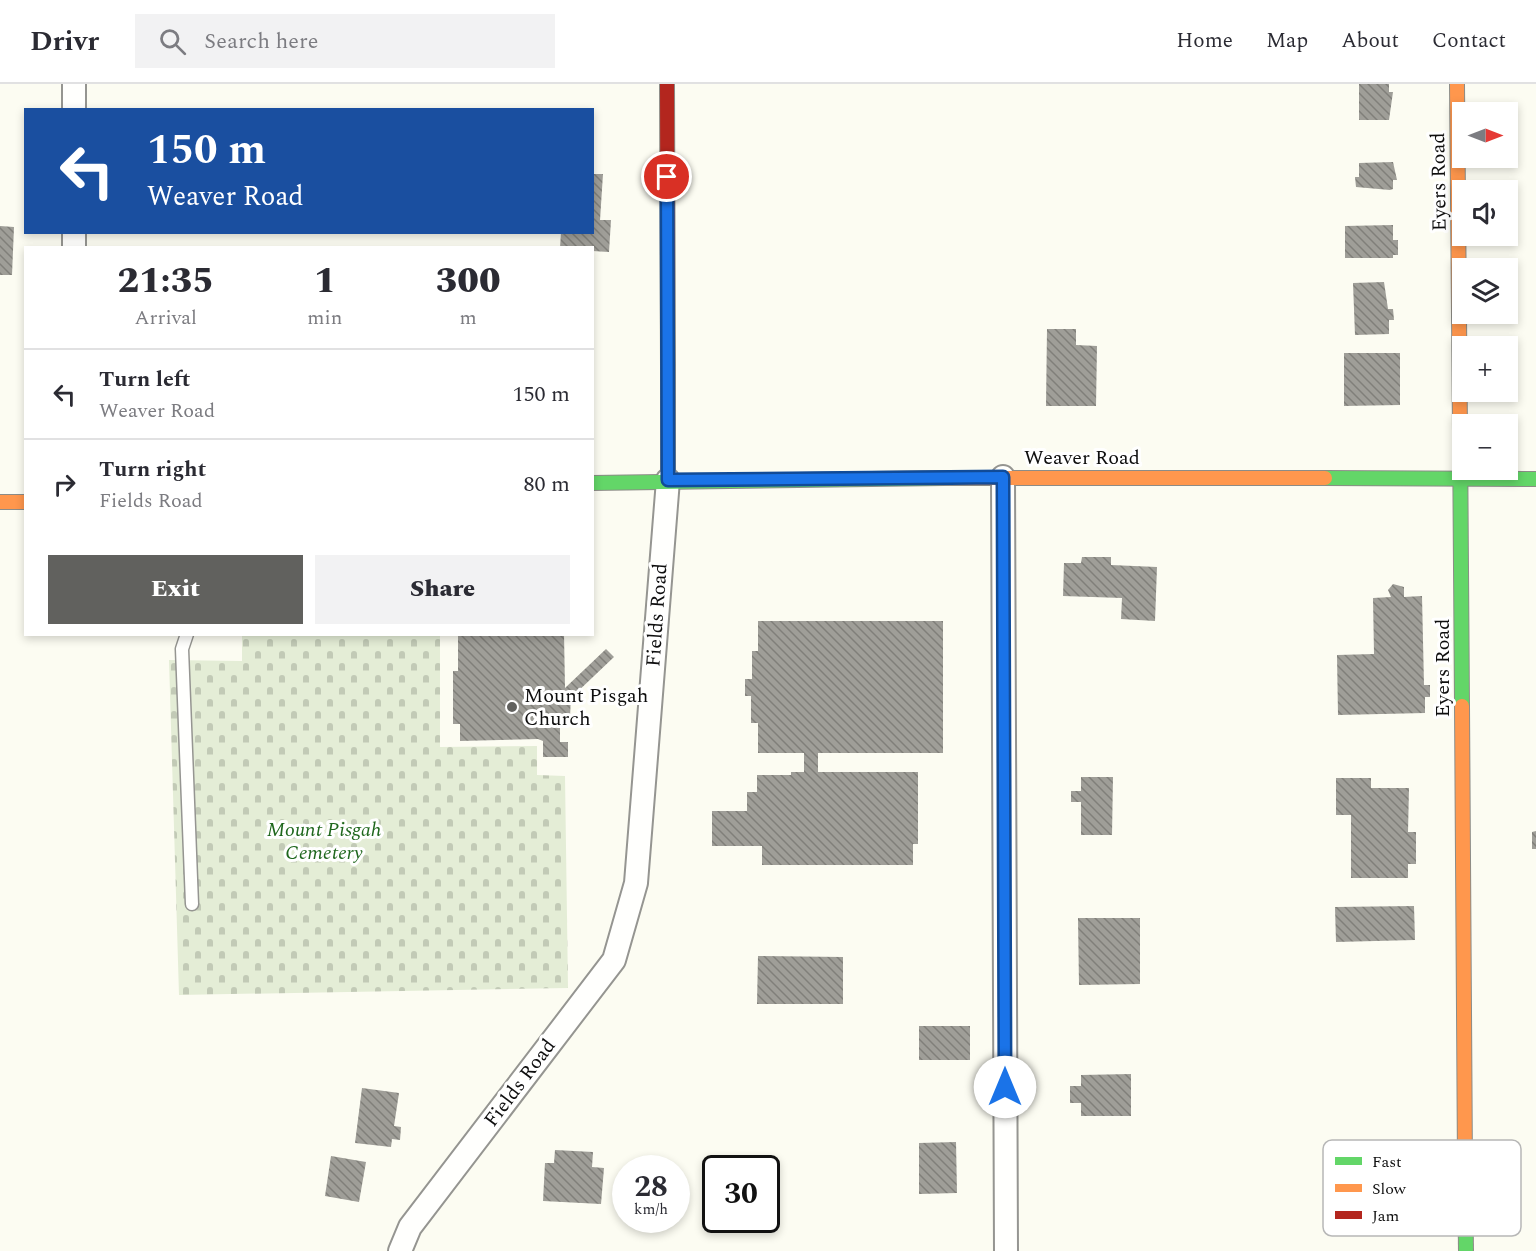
<!DOCTYPE html>
<html lang="en">
<head>
<meta charset="utf-8">
<style>
  :root { --surface:#fff; --page:#f2f2f3; --text:#2b2b33; --muted:#7c7c81; --line:#e1e1e2; --accent:#61615e }
  body { margin:0; font-family:Spectral,serif; background:var(--page); color:var(--text); height:100vh; display:flex; flex-direction:column; font-size:22px; white-space:nowrap }
  * { box-sizing:border-box; margin:0 }
  p { font-size:20px; color:var(--muted) }
  .icon { flex:none; width:33px; height:33px; fill:none; stroke:currentColor; stroke-width:2; stroke-linecap:round; stroke-linejoin:round }
  .map { position:relative; flex:1; overflow:hidden }
  .drawer { position:absolute; left:24px; top:162px; width:570px; height:390px; display:flex; flex-direction:column; background:var(--surface); border-radius:0px; box-shadow:0 3px 9px #0003 }
  .drawer>* { flex:none }
  .top-card { position:absolute; left:24px; top:24px; width:570px; height:126px; border-radius:0px; box-shadow:0 3px 9px #0003; background:#1a4fa0; color:#fff; overflow:hidden }
  .needle { width:39px; rotate:90deg }
  .fabs { position:absolute; left:1452px; top:18px; display:grid; gap:12px }
  .fabs a { display:grid; place-items:center; width:66px; height:66px; border-radius:0px; background:var(--surface); box-shadow:0 3px 9px #0003; font-size:30px }
  .speed { position:absolute; left:612px; top:1071px; display:flex; gap:12px; font-size:30px; font-weight:700; text-align:center }
  .speed>* { display:grid; place-content:center; width:78px; height:78px; border-radius:50%; background:var(--surface); box-shadow:0 3px 9px #0003; line-height:1 }
  .speed small { font-size:15px; font-weight:400 }
  .speed .limit { border:3px solid #111; border-radius:9px; background:#fff; color:#111 }
  .pin { position:absolute; display:grid; place-items:center; width:51px; height:51px; color:#fff; margin:-26px; border:3px solid #fff; border-radius:50%; box-shadow:0 2px 6px #0007 }
  .me { position:absolute; width:66px; margin:-33px; rotate:0deg; stroke-linejoin:round; filter:drop-shadow(0 0 4px #0008) }
  .turn { display:flex; align-items:center; gap:21px; height:126px; padding:0 24px; font-size:27px }
  .turn .icon { width:78px; height:78px; stroke-width:2.5 }
  .turn b { display:block; font-size:42px; line-height:51px }
  .eta { display:flex; justify-content:space-evenly; align-items:center; height:102px; text-align:center }
  .eta b { font-size:36px; font-weight:800; line-height:42px }
  .action { display:flex; gap:12px; margin-top:auto; padding:12px 24px }
  .action a { flex:1; height:69px; border-radius:0px; background:var(--accent); color:#fff; font-size:24px; font-weight:800; line-height:69px; text-align:center }
  .action a+a { background:var(--page); color:var(--text) }
  ul { padding:0; list-style:none }
  li { display:flex; align-items:center; gap:18px; height:90px; padding:0 24px; border-top:2px solid var(--line) }
  li div { flex:1 }
  li b { display:block; font-size:22px }
  li em { font-style:normal }
  header { display:flex; align-items:center; gap:36px; box-sizing:border-box; height:84px; padding:0 30px; background:var(--surface); border-bottom:2px solid var(--line) }
  header strong { font-size:28px }
  nav { display:flex; gap:33px; margin-inline-start:auto; font-size:21px }
  .search { width:420px; height:54px; background:var(--page); display:flex; align-items:center; gap:15px; box-sizing:border-box; padding:0 21px; border-radius:0px; color:var(--muted); font-size:22px }
  .map>svg:first-child { display:block }
  .cemetery { fill:url(#cemetery-stones) }
  .building { fill:url(#building-back-hatch) }
  .lines { fill:none; stroke-linecap:round; stroke-linejoin:round }
  .lane-casing { stroke:#959591; stroke-width:15 }
  .street-casing { stroke:#959591; stroke-width:26 }
  .fast-casing { stroke:#8c8c87; stroke-width:16 }
  .slow-casing { stroke:#8c8c87; stroke-width:16 }
  .jam-casing { stroke:#8c8c87; stroke-width:16 }
  .lane { stroke:#fffffd; stroke-width:12 }
  .street { stroke:#fffffd; stroke-width:22 }
  .fast { stroke:#63d668; stroke-width:14 }
  .slow { stroke:#ff974d; stroke-width:14 }
  .jam { stroke:#b3261e; stroke-width:14 }
  .route-casing { stroke:#114b97; stroke-width:15 }
  .route { stroke:#1a73e8; stroke-width:10 }
  .poi-dot { fill:#61615e; stroke:#fff; stroke-width:2 }
  .labels { text-anchor:middle; dominant-baseline:central; stroke-width:6; stroke-linejoin:round; paint-order:stroke }
  .street-label { font-size:20px; fill:#0e0e0e; stroke:#fff }
  .poi-label { font-size:20px; fill:#0e0e0e; stroke:#fff; text-anchor:start }
  .park-label { font-size:20px; font-style:italic; fill:#1f671d; stroke:#fff }
  .key { fill:#fff; stroke:#b7b7b7; stroke-width:1.5 }
  .key-label { font-size:16px; fill:#0e0e0e }
</style>
</head>
<body>
<header>
<strong>Drivr</strong>
<div class="search"><svg class="icon" aria-label="search" viewBox="0 0 24 24"><circle cx="10" cy="10" r="6"/><path d="M15 15l6 6"/></svg>Search here</div>
<nav><a>Home</a><a>Map</a><a>About</a><a>Contact</a></nav>
</header>
<div class="map">
<svg width="1536" height="1167" viewBox="0 0 1536 1167">
  <defs>
    <pattern id="cemetery-stones" width="16" height="16" patternUnits="userSpaceOnUse" patternTransform="scale(1.5)"><rect width="16" height="16" fill="#e4edd6"/><path d="M2 7V4a2 2 0 0 1 4 0v3zM10 15v-3a2 2 0 0 1 4 0v3z" fill="#c2cab6"/></pattern>
    <pattern id="building-back-hatch" width="6" height="6" patternUnits="userSpaceOnUse" patternTransform="scale(1.5)"><rect width="6" height="6" fill="#9f9e98"/><path d="M-1 5l2 2M0 0l6 6M5-1l2 2" fill="none" stroke="#807f7a"/></pattern>
  </defs>
  <rect width="100%" height="100%" fill="#fcfcf2"/>
  <path class="cemetery" d="M242,551H440V663L537,662V691L565,692L568,904L179,911L169,576L242,577Z"/>
  <g class="building">
    <path d="M1359,0H1389V8H1393L1389,36H1359Z"/>
    <path d="M1393,78L1397,96H1393V105L1390,106L1356,103L1355,93H1359V79Z"/>
    <path d="M592,90H603L600,136H611L609,168L592,167V164H560L561,148H592Z"/>
    <path d="M1393,141V156H1398V171H1393V174H1345V142Z"/>
    <path d="M0,142L14,143L12,191H0Z"/>
    <path d="M1384,198L1388,225H1393L1394,236H1389V250L1355,251L1353,199Z"/>
    <path d="M1047,245H1076V261L1097,262L1096,322H1046Z"/>
    <path d="M1344,269H1400V321L1344,322Z"/>
    <path d="M1082,473H1111V481L1157,483L1155,537L1121,535L1122,514L1063,512L1064,479H1081Z"/>
    <path d="M1393,500L1404,503V513L1422,512L1424,601H1430V613H1425V629L1338,631L1337,571L1374,570L1373,514L1391,513L1388,506Z"/>
    <path d="M758,537H943V669H818V688H918V760H913V781H762V762H712V727H747V708H757V691H791V688H804V669H758V639H751V612H745V595H752V567H758Z"/>
    <path d="M458,550H564L565,604L606,565L614,573L573,612L571,610L570,634H560V658H568V673H543V657L538,655L460,657V640H453V587H458Z"/>
    <path d="M1081,693H1113L1112,751H1081V718H1071V707H1081Z"/>
    <path d="M1336,694H1371V704H1409L1408,748H1416V780H1408V794H1351V731H1336Z"/>
    <path d="M1536,747V765H1532V748Z"/>
    <path d="M1414,822L1415,856L1336,858L1335,823Z"/>
    <path d="M1078,834H1140V900L1079,901Z"/>
    <path d="M758,872L843,873V920H757Z"/>
    <rect x="919" y="942" width="51" height="34"/>
    <path d="M1131,990V1032H1081V1019H1070V1002H1081V991Z"/>
    <path d="M362,1004L399,1009L394,1042L401,1043L400,1056L392,1055L391,1063L355,1059Z"/>
    <path d="M956,1058L957,1109L919,1110V1059Z"/>
    <path d="M555,1066L593,1068L592,1083L604,1084L601,1120L543,1117L545,1079H554Z"/>
    <path d="M331,1072L366,1078L359,1118L325,1112Z"/>
  </g>
  <g class="lines">
    <g class="lane-casing">
      <path id="lane" d="M187,550L182,565L192,820"/>
    </g>
    <g class="street-casing">
      <g id="street">
        <path d="M74,0V26"/>
        <path d="M74,148V164"/>
        <path d="M1003,393L1006,1167"/>
        <path d="M400,1167L410,1143L614,876L636,799L668,396"/>
      </g>
    </g>
    <g class="fast-casing">
      <g id="fast">
        <path d="M668,281V396"/>
        <path d="M1460,346L1462,622"/>
        <path d="M1325,394L1536,395"/>
        <path d="M592,399L944,394"/>
        <path d="M1465,1081L1466,1167"/>
      </g>
    </g>
    <g class="slow-casing">
      <g id="slow">
        <path d="M1457,0L1460,346"/>
        <path d="M944,394H1325"/>
        <path d="M0,418H26"/>
        <path d="M1462,622L1465,1081"/>
      </g>
    </g>
    <g class="jam-casing">
      <path id="jam" d="M667,0L668,281"/>
    </g>
    <use href="#lane" class="lane"/>
    <use href="#street" class="street"/>
    <use href="#fast" class="fast"/>
    <use href="#slow" class="slow"/>
    <use href="#jam" class="jam"/>
  </g>
  <g class="lines">
    <g class="route-casing">
      <path id="route" d="M667,93L668,396L1003,393L1005,1003"/>
    </g>
    <use href="#route" class="route"/>
  </g>
  <circle class="poi-dot" cx="512" cy="623" r="6"/>
  <g class="labels">
    <g class="street-label">
      <text transform="translate(1439 98) rotate(-91)">Eyers Road</text>
      <text x="1082" y="374">Weaver Road</text>
      <text transform="translate(657 531) rotate(-86)">Fields Road</text>
      <text transform="translate(1443 584) rotate(-90)">Eyers Road</text>
      <text transform="translate(520 999) rotate(-53)">Fields Road</text>
    </g>
    <g class="poi-label">
      <text x="524" y="612">Mount Pisgah<tspan x="524" dy="23">Church</tspan></text>
    </g>
    <g class="park-label">
      <text x="324" y="746">Mount Pisgah<tspan x="324" dy="23">Cemetery</tspan></text>
    </g>
  </g>
  <rect x="1323" y="1056" width="198" height="96" rx="9" class="key"/>
  <rect x="1335" y="1073" width="27" height="8" fill="#63d668"/>
  <rect x="1335" y="1100" width="27" height="8" fill="#ff974d"/>
  <rect x="1335" y="1127" width="27" height="8" fill="#b3261e"/>
  <g class="key-label">
    <text x="1372" y="1083">Fast</text>
    <text x="1372" y="1110">Slow</text>
    <text x="1372" y="1137">Jam</text>
  </g>
</svg>
<div class="fabs">
<a><svg class="needle" viewBox="-14 -14 28 28"><path d="M0-13l5 13h-10z" fill="#e53935"/><path d="M0 13l5-13h-10z" fill="#7c7c81"/></svg></a>
<a><svg class="icon" aria-label="sound" viewBox="0 0 24 24"><path d="M4 9h4l5-4v14l-5-4H4zM17 9q2 3 0 6"/></svg></a>
<a><svg class="icon" aria-label="layers" viewBox="0 0 24 24"><path d="M12 4l9 5-9 5-9-5zM3 14l9 5 9-5"/></svg></a>
<a>+</a>
<a>−</a>
</div>
<div class="speed"><div>28<small>km/h</small></div><div class="limit">30</div></div>
<div class="pin" style="left:667px;top:93px;background:#d93025"><svg class="icon" aria-label="arrive" viewBox="0 0 24 24"><path d="M6 21V4h12l-3 4 3 4H6"/></svg></div>
<svg class="me" style="left:1005px;top:1003px" viewBox="-20 -20 40 40"><circle r="19" fill="#fff"/><path d="M0-13L10 11 0 6-10 11z" fill="#1a73e8"/></svg>
<div class="top-card">
<div class="turn"><svg class="icon" aria-label="left" viewBox="0 0 24 24"><path d="M17 20v-9H6M10 6l-5 5 5 5"/></svg><div><b>150 m</b>Weaver Road</div></div>
</div>
<section class="drawer">
<div class="eta">
<div><b>21:35</b><p>Arrival</p></div>
<div><b>1</b><p>min</p></div>
<div><b>300</b><p>m</p></div>
</div>
<ul>
<li><svg class="icon" aria-label="left" viewBox="0 0 24 24"><path d="M17 20v-9H6M10 6l-5 5 5 5"/></svg><div><b>Turn left</b><p>Weaver Road</p></div><em>150 m</em></li>
<li><svg class="icon" aria-label="right" viewBox="0 0 24 24"><path d="M7 20v-9h11M14 6l5 5-5 5"/></svg><div><b>Turn right</b><p>Fields Road</p></div><em>80 m</em></li>
</ul>
<div class="action"><a>Exit</a><a>Share</a></div>
</section>
</div>
</body>
</html>
